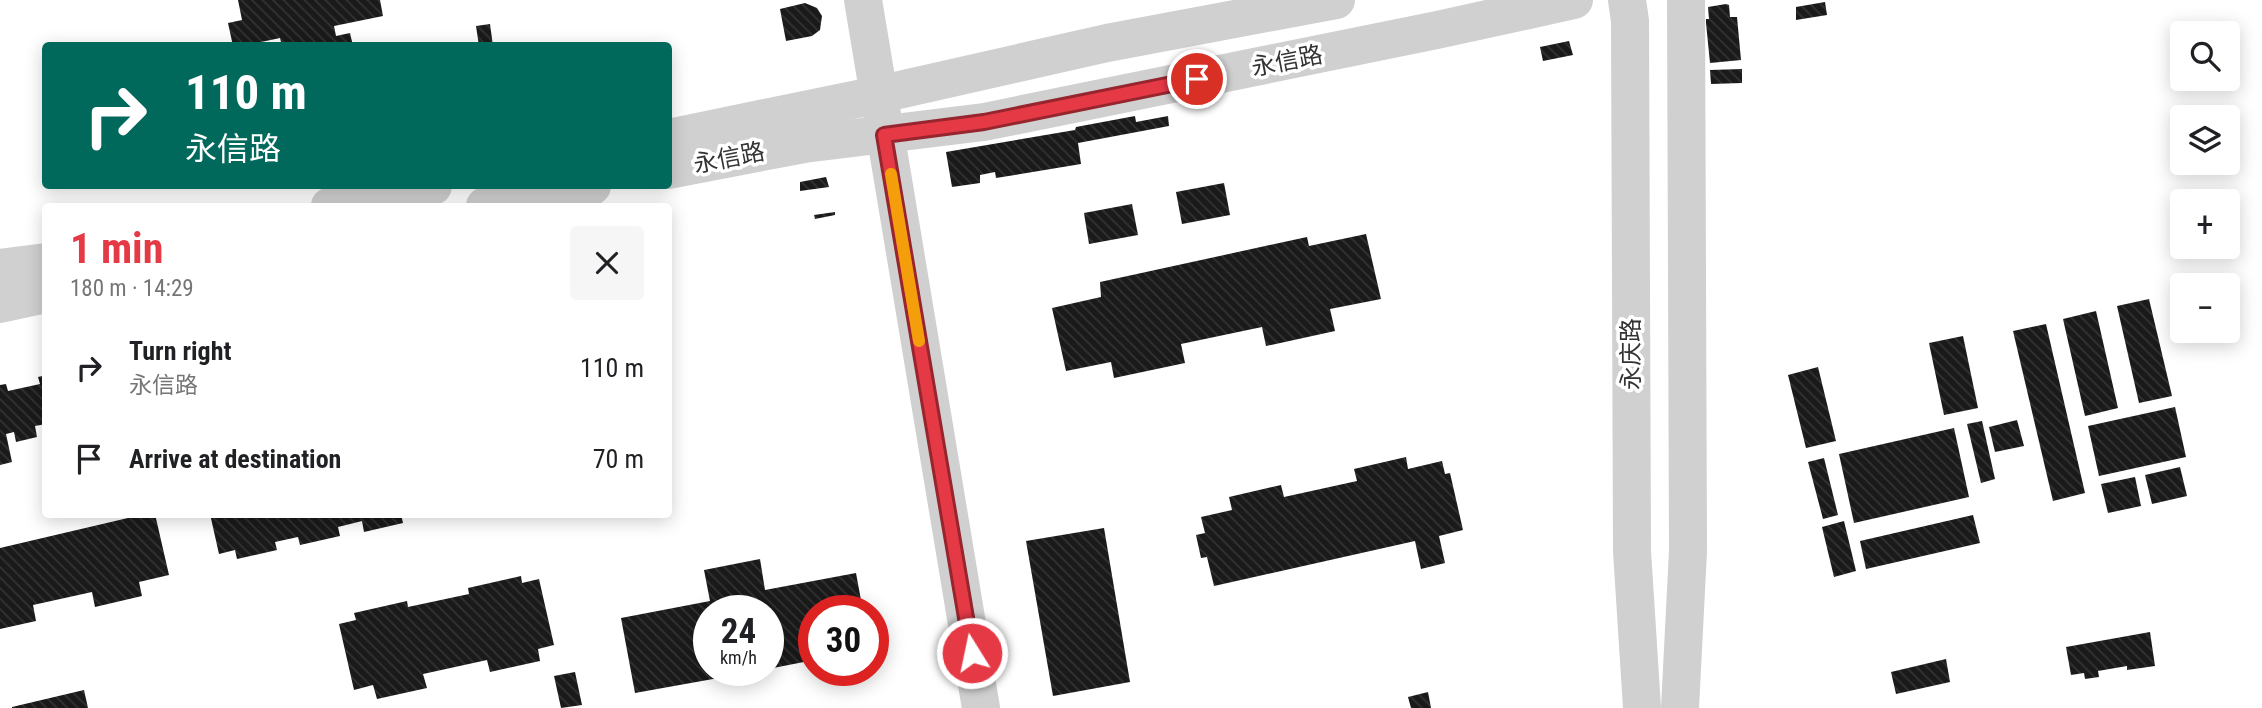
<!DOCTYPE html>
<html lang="en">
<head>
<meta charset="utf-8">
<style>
  :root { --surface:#fff; --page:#f6f6f6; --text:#202124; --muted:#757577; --accent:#e63946 }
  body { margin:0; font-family:"Roboto Condensed","Noto Sans SC",sans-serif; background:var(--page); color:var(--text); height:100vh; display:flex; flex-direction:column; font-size:26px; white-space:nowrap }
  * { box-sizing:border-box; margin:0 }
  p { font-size:23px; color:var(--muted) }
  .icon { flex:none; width:38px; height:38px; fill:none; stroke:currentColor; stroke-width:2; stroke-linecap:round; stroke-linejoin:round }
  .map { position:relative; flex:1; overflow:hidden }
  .side { position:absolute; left:42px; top:203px; width:630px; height:315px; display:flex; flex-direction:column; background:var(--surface); border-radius:7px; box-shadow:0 4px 18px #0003 }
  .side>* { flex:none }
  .banner { position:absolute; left:42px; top:42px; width:630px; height:147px; border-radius:7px; box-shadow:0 4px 18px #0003; background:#00695c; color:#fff; overflow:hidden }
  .controls { position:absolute; left:2170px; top:21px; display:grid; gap:14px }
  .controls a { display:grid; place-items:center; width:70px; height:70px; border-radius:7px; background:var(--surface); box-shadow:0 4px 18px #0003; font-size:35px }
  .speed { position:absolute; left:693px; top:595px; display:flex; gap:14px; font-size:35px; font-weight:700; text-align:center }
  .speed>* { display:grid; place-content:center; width:91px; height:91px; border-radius:50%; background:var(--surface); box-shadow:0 4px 18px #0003; line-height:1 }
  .speed small { font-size:18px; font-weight:400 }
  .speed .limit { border:10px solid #d22; background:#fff; color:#111 }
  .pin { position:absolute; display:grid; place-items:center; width:60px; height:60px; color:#fff; margin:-30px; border:4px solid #fff; border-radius:50%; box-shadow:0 2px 7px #0007 }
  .me { position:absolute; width:77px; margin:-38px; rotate:350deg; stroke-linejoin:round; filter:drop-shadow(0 0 5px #0008) }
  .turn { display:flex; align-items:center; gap:24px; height:147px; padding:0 28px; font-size:32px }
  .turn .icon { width:91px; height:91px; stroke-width:2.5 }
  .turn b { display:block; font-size:49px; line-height:60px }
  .round { display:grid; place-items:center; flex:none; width:74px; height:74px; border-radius:7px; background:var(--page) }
  .head { display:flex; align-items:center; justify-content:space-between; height:119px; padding:0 28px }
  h1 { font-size:42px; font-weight:700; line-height:52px; color:var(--accent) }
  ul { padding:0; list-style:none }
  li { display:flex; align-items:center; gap:21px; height:91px; padding:0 28px }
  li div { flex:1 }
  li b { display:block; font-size:26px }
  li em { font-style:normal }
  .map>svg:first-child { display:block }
  .building { fill:url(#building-back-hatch) }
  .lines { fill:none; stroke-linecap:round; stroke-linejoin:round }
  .minor { stroke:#d0d0d0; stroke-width:38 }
  .route-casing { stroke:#96252e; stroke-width:18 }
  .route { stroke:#e63946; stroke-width:12 }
  .slow { stroke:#f59e0b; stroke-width:12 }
  .labels { text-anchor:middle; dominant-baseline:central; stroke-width:7; stroke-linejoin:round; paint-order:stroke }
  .street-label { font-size:24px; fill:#333; stroke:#fff }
</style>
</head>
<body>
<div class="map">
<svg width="2262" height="708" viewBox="0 0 2262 708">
  <defs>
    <pattern id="building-back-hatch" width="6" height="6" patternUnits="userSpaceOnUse" patternTransform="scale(1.75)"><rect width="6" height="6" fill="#1a1a1a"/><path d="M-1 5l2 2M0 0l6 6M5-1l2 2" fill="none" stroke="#333"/></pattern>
  </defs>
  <rect width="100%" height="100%" fill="#fff"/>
  <g class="building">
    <path d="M238,0H380L383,16L334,26L336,36L350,33L353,46H282L280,38L251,44L252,46H233L228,23L242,20Z"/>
    <path d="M1825,2L1827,15L1796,20V7Z"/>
    <path d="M805,3L817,8L822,16L820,30L812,36L786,41L780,9Z"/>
    <path d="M1726,4L1729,5L1730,17H1737L1741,60L1710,63L1706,23V19H1709L1708,7Z"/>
    <path d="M490,24L493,46H479L476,26Z"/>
    <path d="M1569,41L1573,55L1543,61L1540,47Z"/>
    <path d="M1742,69V83L1711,84L1710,70Z"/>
    <path d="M1135,116L1136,122L1168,116L1169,126L1078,143L1081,164L996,178L995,172L980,175V183L952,187L946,152L1075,130L1076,127Z"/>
    <path d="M826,177L829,187L800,191V182Z"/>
    <path d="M1224,183L1230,215L1182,224L1176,192Z"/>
    <path d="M1132,204L1138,235L1089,244L1084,213Z"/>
    <path d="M835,212V215L815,219L814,215Z"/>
    <path d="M1366,234L1381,299L1330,309L1335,331L1266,346L1262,327L1181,344L1185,363L1114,378L1111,362L1066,371L1052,308L1101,297L1100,282L1307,237L1309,246Z"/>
    <path d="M2149,299L2172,396L2139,403L2117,306Z"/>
    <path d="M2096,311L2118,408L2085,416L2063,319Z"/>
    <path d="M2046,324L2085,493L2053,501L2013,331Z"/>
    <path d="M1963,336L1978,408L1944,415L1929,343Z"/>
    <path d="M1818,367L1836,441L1806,448L1788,375Z"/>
    <path d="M46,375V424L35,426L37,437L16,442L14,432L6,434L12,462L0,465V385L6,384L8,391L40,384L38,377Z"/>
    <path d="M2175,407L2186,457L2099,476L2088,426Z"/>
    <path d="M2017,420L2024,446L1995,452L1989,427Z"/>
    <path d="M1982,421L1995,479L1981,483L1967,424Z"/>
    <path d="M1954,428L1969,497L1854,523L1839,454Z"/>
    <path d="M1406,457L1408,469L1442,461L1445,474L1450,473L1463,530L1439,536L1445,563L1421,569L1415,541L1214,586L1207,557L1201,558L1196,535L1205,533L1201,517L1232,510L1229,497L1281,485L1284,497L1357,481L1354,469Z"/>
    <path d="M1824,458L1838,515L1823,519L1808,462Z"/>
    <path d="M2180,467L2187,496L2152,504L2145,475Z"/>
    <path d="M2135,477L2141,506L2108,513L2101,484Z"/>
    <path d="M145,514H155L169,575L139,582L142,596L95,607L92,592L33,605L36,621L0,629V548Z"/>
    <path d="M210,514H401L403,523L364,532L362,521L338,527L340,536L300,545L298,537L275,542L277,550L237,559L235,550L219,554Z"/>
    <path d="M1973,515L1980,543L1866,569L1860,541Z"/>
    <path d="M1844,521L1856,571L1834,577L1822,527Z"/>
    <path d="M1104,528L1130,682L1053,696L1026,541Z"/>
    <path d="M760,559L765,590L856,573L863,611H814V660L768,669V611H709V670L752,672L635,693L621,618L710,601L704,570Z"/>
    <path d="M521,576L522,583L539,579L554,645L538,649L540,661L490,672L487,660L423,674L427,688L377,699L373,685L354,690L339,624L356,620L354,613L407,601L408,607L469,594L468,588Z"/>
    <path d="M2150,632L2155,666L2127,670V666L2098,671L2099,677L2085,679L2084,673L2071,675L2066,647Z"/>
    <path d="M1946,659L1950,682L1896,694L1891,672Z"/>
    <path d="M575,672L582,705L561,708L554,676Z"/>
    <path d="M84,690L88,708H12V707Z"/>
    <path d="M1428,692L1431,708H1411L1408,697Z"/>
  </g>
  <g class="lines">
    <g class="minor">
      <path d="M863,0L981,708"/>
      <path d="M1627,0L1630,21L1632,551L1642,708"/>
      <path d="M668,138L877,95L1107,43L1336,0"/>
      <path d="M668,170L804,144L984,122L1437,30L1574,0"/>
      <path d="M330,206L433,186"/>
      <path d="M485,206L592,186"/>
      <path d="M0,268L46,262"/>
      <path d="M0,304L46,294"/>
      <path d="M1680,708L1688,551L1686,0"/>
    </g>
  </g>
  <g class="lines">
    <g class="route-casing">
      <path id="route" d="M972,653L884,135L984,122L1197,79"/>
    </g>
    <use href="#route" class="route"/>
    <path class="slow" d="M891,174L919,341"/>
  </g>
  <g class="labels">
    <g class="street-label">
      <text transform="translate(1287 61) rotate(-11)">永信路</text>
      <text transform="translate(729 158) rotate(-11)">永信路</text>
      <text transform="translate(1631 354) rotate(-90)">永庆路</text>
    </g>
  </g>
</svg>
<div class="controls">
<a><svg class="icon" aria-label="search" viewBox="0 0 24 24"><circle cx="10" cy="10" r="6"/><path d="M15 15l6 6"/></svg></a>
<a><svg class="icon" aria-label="layers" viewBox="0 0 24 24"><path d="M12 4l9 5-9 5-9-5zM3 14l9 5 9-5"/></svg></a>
<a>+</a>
<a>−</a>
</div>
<div class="speed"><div>24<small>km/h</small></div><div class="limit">30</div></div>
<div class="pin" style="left:1197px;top:79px;background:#d93025"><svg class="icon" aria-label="arrive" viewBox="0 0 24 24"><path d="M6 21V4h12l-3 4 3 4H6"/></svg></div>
<svg class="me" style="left:972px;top:653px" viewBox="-20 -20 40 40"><circle r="17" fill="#e63946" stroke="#fff" stroke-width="3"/><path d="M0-11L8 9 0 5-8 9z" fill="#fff"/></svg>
<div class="banner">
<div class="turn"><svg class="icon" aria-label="right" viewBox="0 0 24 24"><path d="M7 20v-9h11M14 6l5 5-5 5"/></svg><div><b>110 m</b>永信路</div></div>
</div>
<section class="side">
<div class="head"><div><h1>1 min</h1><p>180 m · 14:29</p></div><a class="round"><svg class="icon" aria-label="close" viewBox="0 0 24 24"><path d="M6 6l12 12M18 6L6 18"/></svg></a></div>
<ul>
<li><svg class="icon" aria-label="right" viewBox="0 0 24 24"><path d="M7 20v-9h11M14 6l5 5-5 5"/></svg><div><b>Turn right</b><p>永信路</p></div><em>110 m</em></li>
<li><svg class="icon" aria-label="arrive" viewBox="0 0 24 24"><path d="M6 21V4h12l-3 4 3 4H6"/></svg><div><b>Arrive at destination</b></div><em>70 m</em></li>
</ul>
</section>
</div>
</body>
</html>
